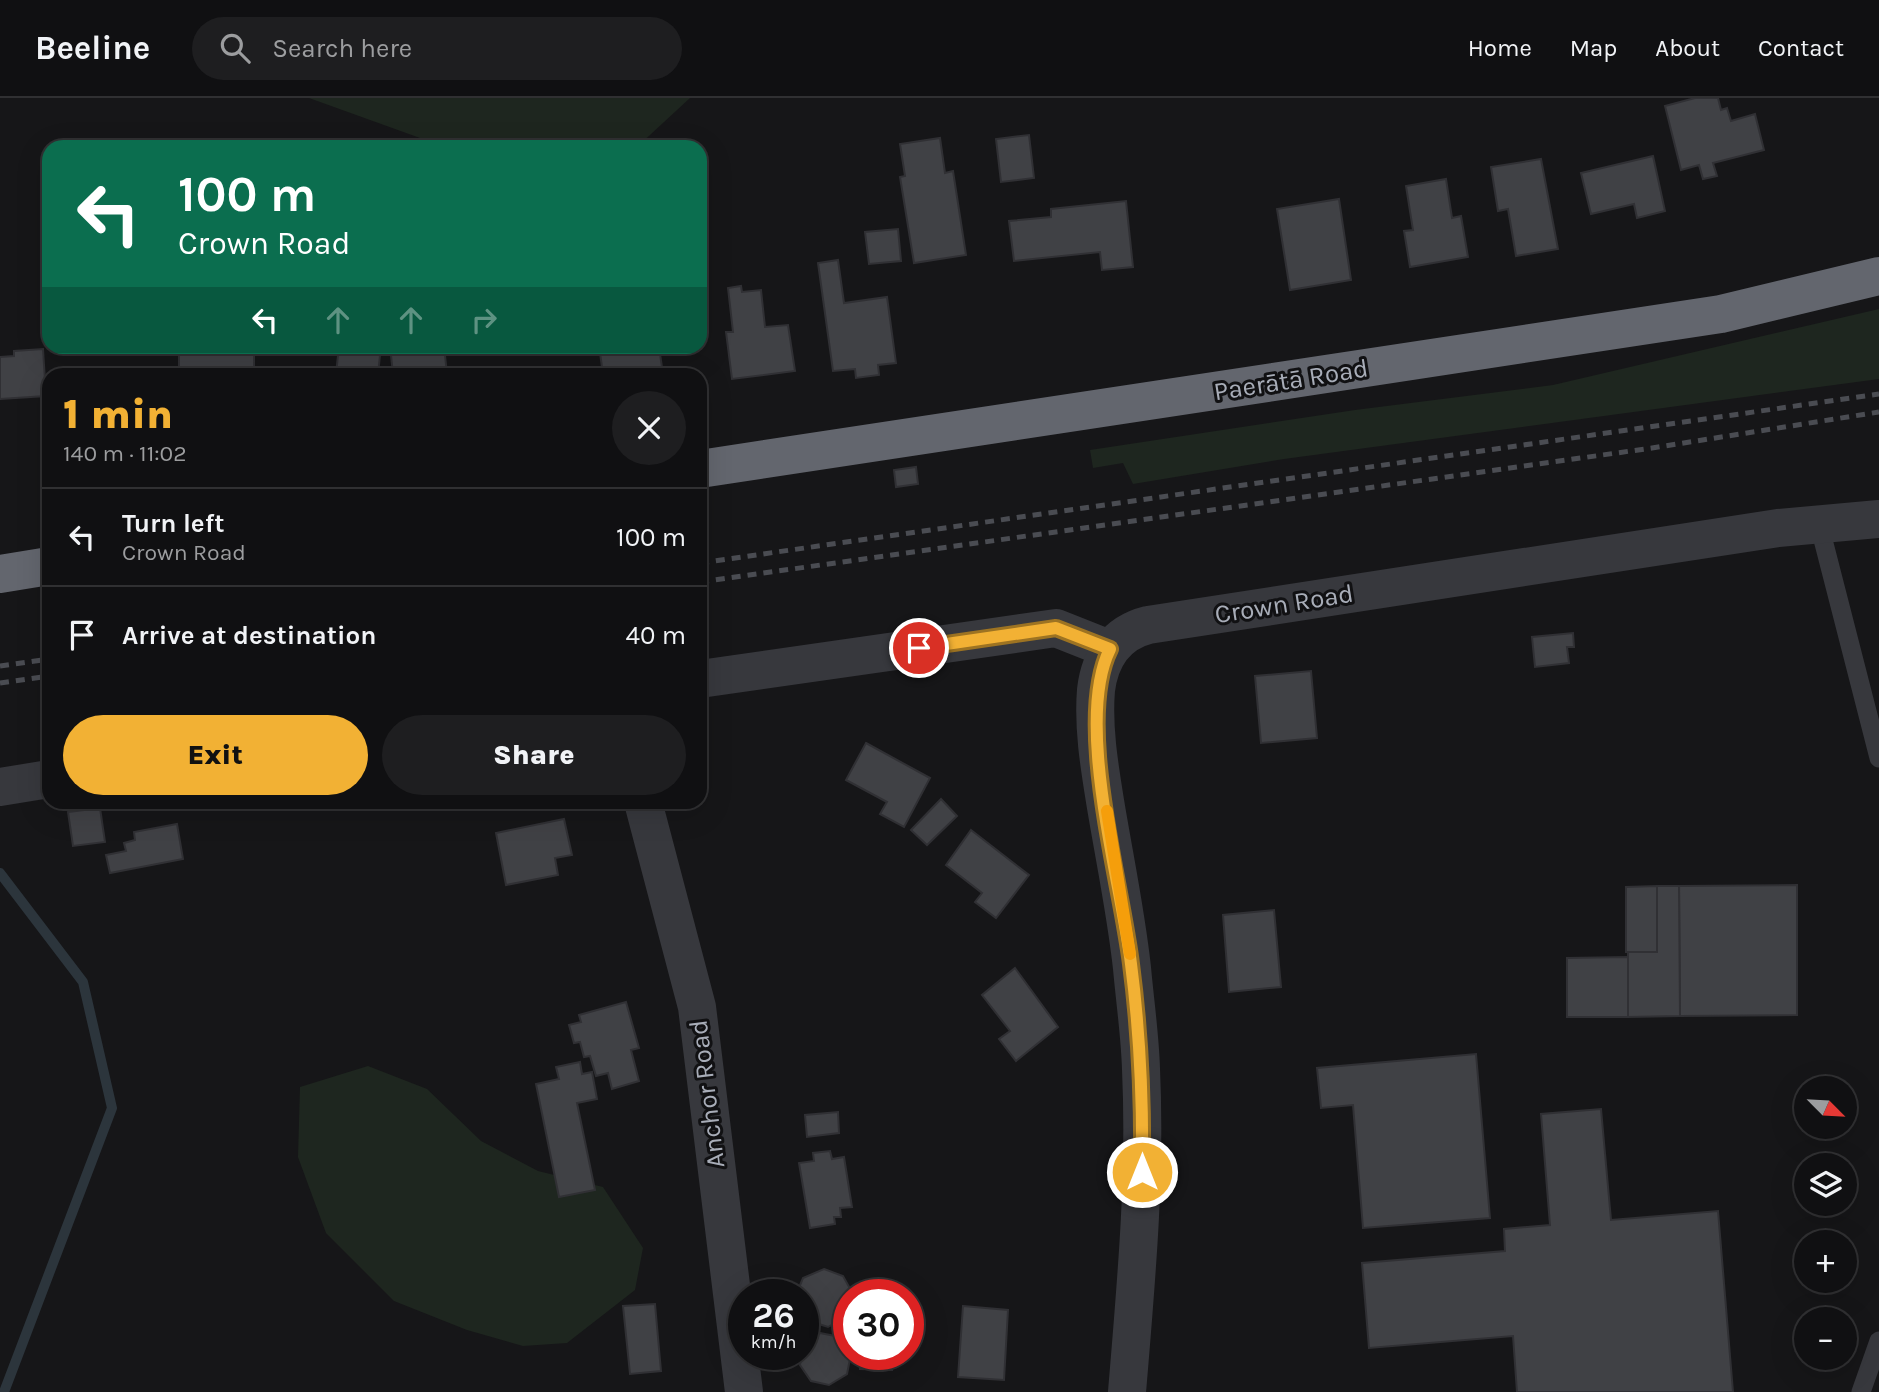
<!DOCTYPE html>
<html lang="en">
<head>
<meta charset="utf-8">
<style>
  :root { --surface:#101012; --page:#1e1e20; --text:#f1f3f6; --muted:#9c9d9f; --line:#303032; --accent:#f2b134 }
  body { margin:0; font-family:Karla,sans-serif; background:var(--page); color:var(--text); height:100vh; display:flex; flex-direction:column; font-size:26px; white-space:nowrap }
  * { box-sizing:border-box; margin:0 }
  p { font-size:23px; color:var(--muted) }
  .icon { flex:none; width:38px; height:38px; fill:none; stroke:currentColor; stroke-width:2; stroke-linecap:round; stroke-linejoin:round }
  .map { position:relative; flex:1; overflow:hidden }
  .side { position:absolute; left:42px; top:270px; width:665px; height:441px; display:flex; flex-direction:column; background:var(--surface); border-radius:21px; box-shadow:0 7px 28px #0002,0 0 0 2px var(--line) }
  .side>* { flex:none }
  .top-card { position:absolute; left:42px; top:42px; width:665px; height:214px; border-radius:21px; box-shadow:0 7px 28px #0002,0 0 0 2px var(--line); background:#0b6e4f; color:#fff; overflow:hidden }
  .needle { width:46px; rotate:114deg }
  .controls { position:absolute; left:1794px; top:978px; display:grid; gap:14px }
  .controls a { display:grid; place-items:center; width:63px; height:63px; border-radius:50%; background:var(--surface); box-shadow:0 7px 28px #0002,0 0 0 2px var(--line); font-size:35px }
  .speed { position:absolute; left:728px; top:1181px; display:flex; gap:14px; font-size:35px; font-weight:700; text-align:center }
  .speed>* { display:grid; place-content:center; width:91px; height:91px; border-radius:50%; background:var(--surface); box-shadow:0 7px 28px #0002,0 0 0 2px var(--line); line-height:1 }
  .speed small { font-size:18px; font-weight:400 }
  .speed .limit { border:10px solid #d22; background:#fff; color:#111 }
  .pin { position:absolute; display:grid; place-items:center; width:60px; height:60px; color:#fff; margin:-30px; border:4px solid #fff; border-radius:50%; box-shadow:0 2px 7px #0007 }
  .me { position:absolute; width:77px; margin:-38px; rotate:0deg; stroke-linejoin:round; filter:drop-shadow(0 0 5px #0008) }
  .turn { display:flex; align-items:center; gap:24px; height:147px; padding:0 21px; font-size:32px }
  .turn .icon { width:91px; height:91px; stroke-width:2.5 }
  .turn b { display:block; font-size:49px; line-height:60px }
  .lanes { display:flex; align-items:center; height:66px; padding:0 21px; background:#0003; justify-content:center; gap:35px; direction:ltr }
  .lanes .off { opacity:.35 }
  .round { display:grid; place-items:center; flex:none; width:74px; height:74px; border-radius:37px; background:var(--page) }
  .overview { display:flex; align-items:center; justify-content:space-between; height:119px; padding:0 21px }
  h1 { font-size:42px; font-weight:800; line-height:52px; color:var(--accent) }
  .primary-button { display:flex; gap:14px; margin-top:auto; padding:14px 21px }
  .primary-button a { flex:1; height:80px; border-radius:42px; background:var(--accent); color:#111; font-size:28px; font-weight:800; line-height:80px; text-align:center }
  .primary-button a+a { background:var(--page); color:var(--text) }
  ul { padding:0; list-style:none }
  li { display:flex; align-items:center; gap:21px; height:98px; padding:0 21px; border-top:2px solid var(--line) }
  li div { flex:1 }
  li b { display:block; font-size:26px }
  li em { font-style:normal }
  header { display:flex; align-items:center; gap:42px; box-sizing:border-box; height:98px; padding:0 35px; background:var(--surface); border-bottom:2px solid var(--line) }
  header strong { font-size:33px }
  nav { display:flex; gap:38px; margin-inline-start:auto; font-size:24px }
  .search { width:490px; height:63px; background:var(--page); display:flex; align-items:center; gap:18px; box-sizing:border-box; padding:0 24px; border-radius:38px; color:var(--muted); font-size:26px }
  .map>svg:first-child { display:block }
  .green { fill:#1e261f }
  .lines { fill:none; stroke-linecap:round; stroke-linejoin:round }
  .stream { stroke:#2c353c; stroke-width:10 }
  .building { fill:#404145; stroke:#303034; stroke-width:2 }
  .lane { stroke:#37383d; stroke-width:19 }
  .street { stroke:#37383d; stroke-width:38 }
  .highway { stroke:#63666e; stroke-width:38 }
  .rail { stroke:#4a4c52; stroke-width:5; stroke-dasharray:9 7; stroke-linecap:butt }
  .route-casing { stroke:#9d7322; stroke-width:18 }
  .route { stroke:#f2b134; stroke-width:12 }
  .slow { stroke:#f59e0b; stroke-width:12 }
  .labels { text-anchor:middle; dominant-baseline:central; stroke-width:6; stroke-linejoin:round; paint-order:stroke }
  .street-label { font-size:26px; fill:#a8adb8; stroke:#111113 }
</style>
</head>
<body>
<header>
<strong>Beeline</strong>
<div class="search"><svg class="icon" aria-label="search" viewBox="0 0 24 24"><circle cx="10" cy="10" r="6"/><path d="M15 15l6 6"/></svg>Search here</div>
<nav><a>Home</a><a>Map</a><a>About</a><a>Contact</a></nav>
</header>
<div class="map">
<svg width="1879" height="1294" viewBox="0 0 1879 1294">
  <rect width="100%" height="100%" fill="#161618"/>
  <g class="green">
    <path d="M309,0H690L637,49H445Z"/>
    <path d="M1879,211V281L1284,361L1133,386L1123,365L1093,370L1090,352L1355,312L1553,287Z"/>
    <path d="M368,968L427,991L481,1043L538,1073L603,1089L643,1150L635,1192L567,1245L523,1248L467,1232L394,1203L326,1135L298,1059L300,989Z"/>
  </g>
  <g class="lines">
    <path class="stream" d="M0,775L83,884L112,1010L4,1294"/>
  </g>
  <g class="building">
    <path d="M1695,0H1718L1721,12L1727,10L1731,23L1755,16L1764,52L1713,65L1717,78L1703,81L1699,67L1681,72L1665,8Z"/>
    <path d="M1029,37L1034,80L1001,84L996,41Z"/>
    <path d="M940,40L945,75L953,73L966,157L914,165L900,79L905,78L900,46Z"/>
    <path d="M1653,58L1665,113L1637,120L1634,106L1591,116L1581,75Z"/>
    <path d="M1541,61L1558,151L1516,158L1508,111L1498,113L1491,69Z"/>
    <path d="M1446,81L1452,120L1461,118L1468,159L1410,169L1404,133L1413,132L1406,88Z"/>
    <path d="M1339,101L1351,182L1290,192L1277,111Z"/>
    <path d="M1126,103L1133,169L1102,172L1100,154L1014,163L1009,123L1051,119V111Z"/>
    <path d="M898,131L901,163L869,166L865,134Z"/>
    <path d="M838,162L844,205L887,199L896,265L878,267L879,277L856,280L855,271L833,273L818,165Z"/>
    <path d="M741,188L742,194L761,192L765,229L788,227L795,273L732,281L726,234H733L728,190Z"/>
    <path d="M179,248H254V273L179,276Z"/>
    <path d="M339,248H381L378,276H336Z"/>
    <path d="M390,248H444L447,276H393Z"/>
    <path d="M599,248L659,249L663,276H603Z"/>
    <path d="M43,251L46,298L0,301V259L14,258V253Z"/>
    <path d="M916,369L918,386L896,389L894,372Z"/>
    <path d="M1573,535L1574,549H1567L1569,565L1535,569L1532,539Z"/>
    <path d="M1311,573L1317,640L1261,645L1255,578Z"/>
    <path d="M866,645L930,680L904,729L880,716L887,704L846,682Z"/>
    <path d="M941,701L957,718L927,747L911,732Z"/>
    <path d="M100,710L105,744L73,748L68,714Z"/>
    <path d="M564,721L572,757L555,760L558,777L506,787L496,735Z"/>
    <path d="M177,726L183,761L110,775L106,757L126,753L124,745L135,742L134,734Z"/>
    <path d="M971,732L1029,777L996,820L975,804L982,795L946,767Z"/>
    <path d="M1797,787V917L1680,918L1679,788Z"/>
    <path d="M1657,788H1679L1680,918L1628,919V854H1657Z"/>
    <path d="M1657,788V854H1626V789Z"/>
    <path d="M1274,812L1281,889L1229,894L1223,817Z"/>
    <path d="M1628,859V919H1567V860Z"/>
    <path d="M1015,870L1058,929L1016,963L999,941L1010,933L982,897Z"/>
    <path d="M626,904L639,950L631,952L639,983L612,991L608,975L596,978L590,958L584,959L580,944L574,945L569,927L581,924L579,917Z"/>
    <path d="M1476,956L1490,1120L1363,1130L1353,1007L1321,1010L1317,970Z"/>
    <path d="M580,964L582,976L592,974L597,1001L577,1005L595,1092L559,1099L536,986L559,981L556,969Z"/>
    <path d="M1601,1011L1611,1122L1718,1113L1733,1294H1517L1513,1238L1369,1250L1362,1165L1505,1153L1504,1131L1550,1127L1541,1016Z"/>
    <path d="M838,1014L839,1035L807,1039L805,1017Z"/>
    <path d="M830,1053L832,1061L844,1059L852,1109L840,1110L841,1119H834L835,1126L810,1130L799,1065L814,1063L813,1055Z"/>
    <path d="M824,1171L843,1178L853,1196L849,1197V1215L846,1219L828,1229L806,1222L803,1219V1197H796L803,1180Z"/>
    <path d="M655,1206L661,1273L630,1276L623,1208Z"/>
    <path d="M963,1208L1008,1212L1004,1282L958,1279Z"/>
    <path d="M820,1235L840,1239L851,1256L847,1276L829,1287L811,1283L800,1267L803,1246Z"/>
    <path d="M860,1256H892V1272L860,1271Z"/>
  </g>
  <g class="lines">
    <g class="lane">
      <path d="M1819,426L1879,660"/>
      <path d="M1861,1294L1879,1243"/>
    </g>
    <g class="street">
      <path d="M700,581L1056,530L1109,551"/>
      <path d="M0,689L49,681"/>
      <path d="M643,704L697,909L744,1294"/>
      <path d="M1127,1294C1136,1186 1146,1079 1141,971C1140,937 1135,904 1132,870C1126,814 1114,758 1105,703C1099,666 1093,629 1096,592C1100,559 1116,535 1148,527L1778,430L1879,421"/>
    </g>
    <g class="highway">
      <path d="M700,371L1721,216L1879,178"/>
      <path d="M0,476L49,468"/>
    </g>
    <g class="rail">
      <path d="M700,465L1879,296"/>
      <path d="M700,484L1652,350L1879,314"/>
      <path d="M0,568L49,561"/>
      <path d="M0,585L49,578"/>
    </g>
  </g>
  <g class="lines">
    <g class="route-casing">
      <path id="route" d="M919,550L1056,530L1110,551C1074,624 1121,783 1131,866C1140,935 1143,1004 1142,1074"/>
    </g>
    <use href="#route" class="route"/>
    <path class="slow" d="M1107,713L1130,856"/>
  </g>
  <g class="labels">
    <g class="street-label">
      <text transform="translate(1291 282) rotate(-9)">Paerātā Road</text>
      <text transform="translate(1284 506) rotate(-9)">Crown Road</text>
      <text transform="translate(707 996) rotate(-97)">Anchor Road</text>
    </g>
  </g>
</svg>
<div class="controls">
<a><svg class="needle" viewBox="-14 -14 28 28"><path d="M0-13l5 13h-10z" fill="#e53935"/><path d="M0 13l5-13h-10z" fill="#9c9d9f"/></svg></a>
<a><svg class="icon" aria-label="layers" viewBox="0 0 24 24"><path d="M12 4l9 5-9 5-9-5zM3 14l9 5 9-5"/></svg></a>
<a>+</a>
<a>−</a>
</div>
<div class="speed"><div>26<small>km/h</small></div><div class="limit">30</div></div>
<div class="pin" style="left:919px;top:550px;background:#d93025"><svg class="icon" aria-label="arrive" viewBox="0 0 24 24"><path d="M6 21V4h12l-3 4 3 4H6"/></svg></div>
<svg class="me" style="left:1142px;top:1074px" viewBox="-20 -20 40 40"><circle r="17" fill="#f2b134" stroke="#fff" stroke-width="3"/><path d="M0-11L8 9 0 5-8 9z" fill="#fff"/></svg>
<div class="top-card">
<div class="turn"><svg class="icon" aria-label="left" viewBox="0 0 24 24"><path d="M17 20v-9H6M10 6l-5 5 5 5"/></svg><div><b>100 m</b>Crown Road</div></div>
<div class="lanes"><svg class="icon" aria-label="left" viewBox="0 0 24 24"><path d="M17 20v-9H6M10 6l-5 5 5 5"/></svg><svg class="icon off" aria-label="ahead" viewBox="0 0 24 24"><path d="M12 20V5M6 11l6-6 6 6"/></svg><svg class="icon off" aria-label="ahead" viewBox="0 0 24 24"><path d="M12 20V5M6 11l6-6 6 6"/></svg><svg class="icon off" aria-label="right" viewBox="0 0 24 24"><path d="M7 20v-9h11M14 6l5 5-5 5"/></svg></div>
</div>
<section class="side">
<div class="overview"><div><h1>1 min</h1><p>140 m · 11:02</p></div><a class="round"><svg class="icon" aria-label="close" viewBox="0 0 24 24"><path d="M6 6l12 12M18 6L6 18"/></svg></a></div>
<ul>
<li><svg class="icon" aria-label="left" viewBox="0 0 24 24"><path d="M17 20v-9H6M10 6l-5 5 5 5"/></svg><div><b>Turn left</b><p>Crown Road</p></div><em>100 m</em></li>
<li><svg class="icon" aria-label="arrive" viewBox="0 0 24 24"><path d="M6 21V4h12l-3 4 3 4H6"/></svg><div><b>Arrive at destination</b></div><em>40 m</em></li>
</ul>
<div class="primary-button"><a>Exit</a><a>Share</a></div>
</section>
</div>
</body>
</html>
